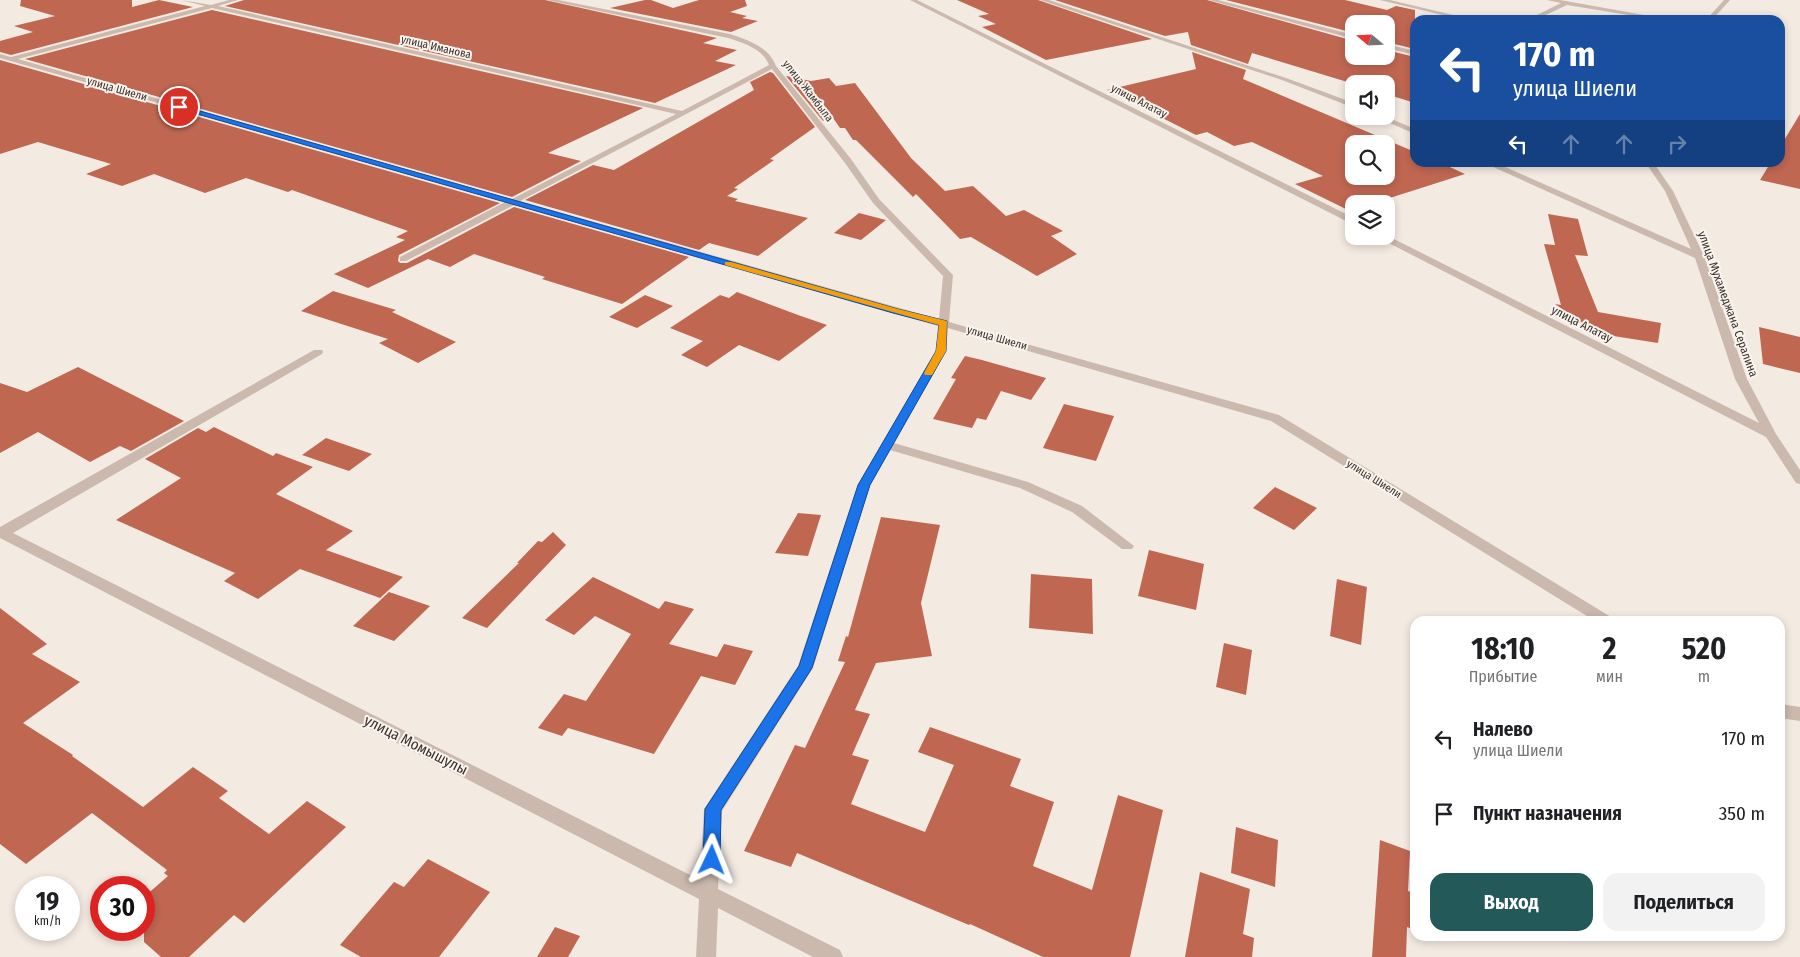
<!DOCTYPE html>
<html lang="ru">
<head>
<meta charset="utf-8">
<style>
  :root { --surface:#fff; --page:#f2f2f2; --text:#202124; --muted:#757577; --accent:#235959 }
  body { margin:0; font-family:"Fira Sans Condensed",sans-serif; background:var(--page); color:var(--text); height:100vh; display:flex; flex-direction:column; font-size:19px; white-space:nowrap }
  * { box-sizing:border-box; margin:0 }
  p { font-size:16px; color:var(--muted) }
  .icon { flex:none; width:28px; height:28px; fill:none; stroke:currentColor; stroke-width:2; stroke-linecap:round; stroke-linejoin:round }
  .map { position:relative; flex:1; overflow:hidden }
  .details { position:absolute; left:1410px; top:616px; width:375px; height:325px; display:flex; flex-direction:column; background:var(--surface); border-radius:15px; box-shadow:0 2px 8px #0003 }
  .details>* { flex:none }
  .banner { position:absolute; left:1410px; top:15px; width:375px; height:152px; border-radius:15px; box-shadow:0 2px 8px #0003; background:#1a4fa0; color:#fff; overflow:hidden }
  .needle { width:32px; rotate:289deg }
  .fabs { position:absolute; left:1345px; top:15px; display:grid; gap:10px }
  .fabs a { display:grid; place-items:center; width:50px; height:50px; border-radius:10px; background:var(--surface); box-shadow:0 2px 8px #0003; font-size:25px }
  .speed { position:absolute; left:15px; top:876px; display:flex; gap:10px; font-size:25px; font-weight:700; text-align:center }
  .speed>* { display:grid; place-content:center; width:65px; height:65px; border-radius:50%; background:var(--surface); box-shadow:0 2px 8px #0003; line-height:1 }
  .speed small { font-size:12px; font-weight:400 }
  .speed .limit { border:8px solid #d22; background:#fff; color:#111 }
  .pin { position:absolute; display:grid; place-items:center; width:42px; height:42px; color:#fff; margin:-21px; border:2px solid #fff; border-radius:50%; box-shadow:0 1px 5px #0007 }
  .me { position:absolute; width:55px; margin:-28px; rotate:2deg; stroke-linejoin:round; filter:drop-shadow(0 0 4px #0008) }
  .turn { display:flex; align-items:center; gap:18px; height:105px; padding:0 20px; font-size:22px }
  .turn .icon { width:65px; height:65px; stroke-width:2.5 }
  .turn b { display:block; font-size:35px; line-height:42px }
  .lanes { display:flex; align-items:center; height:48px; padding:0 20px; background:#0003; justify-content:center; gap:25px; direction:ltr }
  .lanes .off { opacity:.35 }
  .eta { display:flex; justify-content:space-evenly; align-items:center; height:85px; text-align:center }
  .eta b { font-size:30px; font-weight:700; line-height:35px }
  .cta { display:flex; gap:10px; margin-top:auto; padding:10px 20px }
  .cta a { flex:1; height:58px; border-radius:15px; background:var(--accent); color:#fff; font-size:20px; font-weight:700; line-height:58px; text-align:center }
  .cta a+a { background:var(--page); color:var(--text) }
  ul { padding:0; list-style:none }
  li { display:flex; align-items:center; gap:15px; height:75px; padding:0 20px }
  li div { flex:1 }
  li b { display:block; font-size:19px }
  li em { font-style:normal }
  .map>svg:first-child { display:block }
  .building { fill:#c06752; fill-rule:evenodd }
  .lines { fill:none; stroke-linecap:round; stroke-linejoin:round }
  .minor { fill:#cbb9ae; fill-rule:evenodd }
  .route { fill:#1a73e8; stroke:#114b97 }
  .slow { fill:#f59e0b }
  .labels { text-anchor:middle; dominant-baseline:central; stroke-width:4; stroke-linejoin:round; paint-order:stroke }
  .far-street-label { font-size:11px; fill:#3a2f2c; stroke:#faf4ee }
  .street-label { font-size:12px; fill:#3a2f2c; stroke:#faf4ee }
  .near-street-label { font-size:15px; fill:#3a2f2c; stroke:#faf4ee }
</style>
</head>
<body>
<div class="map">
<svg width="1800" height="957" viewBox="0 0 1800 957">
  <rect width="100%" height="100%" fill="#f3eae2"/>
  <g class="building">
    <path d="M21,0H132V7L159,0L193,7L11,55L0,52V41L33,32L14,26L55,16L20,6Z"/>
    <path d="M244,0H545L717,38L703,43L737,50L715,61L736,65L655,103L225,6Z"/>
    <path d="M645,0H651L673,8L699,0H745L747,6L730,12L747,16L742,18L758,21L731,32L610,8Z"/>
    <path d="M957,0H1038L1152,39L1046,60L982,27L996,24L978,16L989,14Z"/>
    <path d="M1055,0H1207L1354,41V56H1386V50L1415,57V103L1386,94V84H1354L1252,53L1248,64L1191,45L1188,32L1165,36Z"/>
    <path d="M1226,0H1345L1387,10L1396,6L1415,10V49L1386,42V24H1354V33Z"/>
    <path d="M212,10L643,108L548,153L581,161L512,197L25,59Z"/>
    <path d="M1192,52L1246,70L1243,79L1415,152V162H1439L1465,174L1371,204H1354V213L1295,184L1323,176L1252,142L1234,146L1207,132L1196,135L1107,90L1196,69ZM1354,144H1386V176H1354Z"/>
    <path d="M0,60L500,203L399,255L398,261L400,263H407L514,207L689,257L622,304L542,279L545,277L474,254L450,267L428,259L368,288L334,274L405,240L396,237L408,231L292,190L288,192L246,178L205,193L154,174L122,186L86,174L111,164L38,142L0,154Z"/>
    <path d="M770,72L773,73L815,127L770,159L774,160L734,188L738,189L727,196L738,199L735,201L808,218L758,256L709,243L699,250L525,200L593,165L614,170L754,90L750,82Z"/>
    <path d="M786,76L811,81L829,78L836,86L855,83L911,158L945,191L973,186L1006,216L1024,210L1063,231L1051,236L1077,254L1037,276L971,237L960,239L916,194L913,197L856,140H853L845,128H840L831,115L823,121Z"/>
    <path d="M1800,114V189L1760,180L1771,162H1780V147Z"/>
    <path d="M859,213L886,220L861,240L834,233Z"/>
    <path d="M1548,214L1578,219L1588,256L1575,255L1598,312L1661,323L1658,343L1607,335L1609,342L1581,322L1565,319L1562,309L1555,304L1561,305L1544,244L1555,245Z"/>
    <path d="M333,291L396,310L392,312L456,342L418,363L379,343L388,339L301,311Z"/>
    <path d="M737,292L798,315L827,325L779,361L739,345L707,367L681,355L703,341L670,328L720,295L729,298Z"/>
    <path d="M645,295L673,306L637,328L609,317Z"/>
    <path d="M1759,327L1800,337V373L1763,364Z"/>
    <path d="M965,356L982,360L1046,378L1031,400L1001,391L986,420L977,418L972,428L933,419L956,379L951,378Z"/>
    <path d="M78,367L184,421L131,451L120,446L90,462L38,432L0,453V383L27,392Z"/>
    <path d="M1064,404L1114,416L1096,461L1043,448Z"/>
    <path d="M214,427L273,456L276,453L313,467L276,494L353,531L326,550L403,577L380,598L300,569L258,599L224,581L235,573L116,520L181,478L145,459L198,428L206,432Z"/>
    <path d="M326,438L372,454L349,471L302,455Z"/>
    <path d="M1275,487L1317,508L1294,530L1253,508Z"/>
    <path d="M798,513L821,515L808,556L775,553Z"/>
    <path d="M881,517L940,525L921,603L932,656L876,663L855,710L870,714L852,755L869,760L851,804L925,832L954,765L918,752L930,727L1021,759L1010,786L1054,802L1033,866L1092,890L1118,795L1163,810L1130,957H1043L970,924L969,925L797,853L791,867L744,851L795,745L805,748L845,662L838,661L846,636L848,637Z"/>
    <path d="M553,532L566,545L487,628L462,618L519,563H517L538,541L542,542Z"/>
    <path d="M1149,550L1204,564L1196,610L1138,596Z"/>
    <path d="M1031,574L1092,579L1093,634L1029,628Z"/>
    <path d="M593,577L659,609L665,601L694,609L669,644L717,657L724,644L753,651L735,685L701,676L654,754L568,728L562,736L538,728L564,694L586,701L631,634L595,616L574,635L545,620Z"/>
    <path d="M1337,579L1367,587L1361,645L1330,636Z"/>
    <path d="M389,592L430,606L394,641L353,626Z"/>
    <path d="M0,608L47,644L32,654L80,682L23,723L73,755L72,756L143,807L193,767L228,791L219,798L269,834L307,801L346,827L244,923L234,915L189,957H161L144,942V897L168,876L164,873L167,870L92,813L26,864L0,844Z"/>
    <path d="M1224,643L1252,650L1246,695L1216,687Z"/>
    <path d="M1236,827L1278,840L1275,887L1231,873Z"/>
    <path d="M1380,840L1410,851L1408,891L1415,893V930L1407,927L1406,957H1372Z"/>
    <path d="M428,859L490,892L439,957H361L340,945L394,882L404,887Z"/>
    <path d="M1200,872L1250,889L1243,934L1254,938L1252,957H1185Z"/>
    <path d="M555,927L580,936L568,957H537Z"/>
  </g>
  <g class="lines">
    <g class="minor">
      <path d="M181,0L211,5L229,0H238L218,6L682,111L769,65C763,49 744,43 728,38L547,0H558L730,34C748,40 769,47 776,66L851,159L879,199L951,273L953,275L949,322L1279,415L1611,617L1613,621H1595L1271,421L948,328L946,351L894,443L1028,482L1082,506L1134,546L1132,549H1122L1072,512L1020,488L890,450L870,485L813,668L722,811L718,889L840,950L843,957H813L718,908L716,957H696L699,899L0,538V527L314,350H322L323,352L322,354L13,533L700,880L704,809L798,666L858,485L936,351L938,326L514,205L406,261H400V257L505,202L0,58V54L11,57L205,6ZM212,8L676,114L512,199L18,59ZM772,69L845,163L873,203L943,276L939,319L520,201Z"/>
      <path d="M910,0H917L1354,218V225Z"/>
      <path d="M1040,0H1049L1286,78L1354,103V108L1282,80Z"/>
      <path d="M1209,0H1218L1354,35V39Z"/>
      <path d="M1380,0H1390L1474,20H1463Z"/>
      <path d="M1547,0H1560L1672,20H1659L1567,5L1535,20H1527L1561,3Z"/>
      <path d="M1724,0H1730L1712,20H1706Z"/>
      <path d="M1386,44L1415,51V55L1386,48Z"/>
      <path d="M1374,116H1384L1415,129V134Z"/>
      <path d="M1482,162H1494L1691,249L1665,191L1645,162H1653L1673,191L1704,256L1747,379L1776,434L1800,470V484L1796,483L1766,437L1379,238L1378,236H1386V235L1759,423L1735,379L1695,258Z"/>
      <path d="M1780,704L1800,707V721L1780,718Z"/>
    </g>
  </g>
  <path class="route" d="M179,105L898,309L947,321L946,351L870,485L812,668L721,810L720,860L717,865L712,867L706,865L703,860L705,809L799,666L858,485L936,351L939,325L893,313L176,108L175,107Z"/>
  <path class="slow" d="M725,262H731L898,309L947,321L946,351L932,375H925L924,373L936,351L939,325L725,265Z"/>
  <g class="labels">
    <g class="far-street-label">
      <text transform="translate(436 47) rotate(13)">улица Иманова</text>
      <text transform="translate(117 89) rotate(16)">улица Шиели</text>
      <text transform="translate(808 91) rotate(52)">улица Жамбыла</text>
      <text transform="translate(1139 101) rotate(27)">улица Алатау</text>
      <text transform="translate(997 338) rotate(16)">улица Шиели</text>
      <text transform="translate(1374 479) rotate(32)">улица Шиели</text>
    </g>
    <g class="street-label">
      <text transform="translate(1728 304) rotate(70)">улица Мухамеджана Сералина</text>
      <text transform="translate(1582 324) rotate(27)">улица Алатау</text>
    </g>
    <g class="near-street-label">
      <text transform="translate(416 745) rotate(27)">улица Момышулы</text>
    </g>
  </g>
</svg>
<div class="fabs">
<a><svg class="needle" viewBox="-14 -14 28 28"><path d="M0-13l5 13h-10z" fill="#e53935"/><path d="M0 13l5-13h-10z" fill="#757577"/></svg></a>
<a><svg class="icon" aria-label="sound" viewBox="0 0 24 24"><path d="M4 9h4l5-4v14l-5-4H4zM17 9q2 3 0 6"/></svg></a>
<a><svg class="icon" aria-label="search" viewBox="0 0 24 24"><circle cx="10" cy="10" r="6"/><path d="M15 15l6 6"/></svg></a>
<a><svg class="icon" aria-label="layers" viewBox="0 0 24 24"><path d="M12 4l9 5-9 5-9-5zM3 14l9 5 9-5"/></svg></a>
</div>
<div class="speed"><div>19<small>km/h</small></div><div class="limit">30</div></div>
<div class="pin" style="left:179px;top:107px;background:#d93025"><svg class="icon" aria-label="arrive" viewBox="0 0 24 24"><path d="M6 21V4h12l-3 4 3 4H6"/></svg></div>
<svg class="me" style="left:712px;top:860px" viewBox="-20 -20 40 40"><path d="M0-17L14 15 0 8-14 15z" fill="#1a73e8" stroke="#fff" stroke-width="4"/></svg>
<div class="banner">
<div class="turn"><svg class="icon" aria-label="left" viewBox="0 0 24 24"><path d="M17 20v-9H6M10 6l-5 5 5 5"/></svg><div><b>170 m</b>улица Шиели</div></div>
<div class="lanes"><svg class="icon" aria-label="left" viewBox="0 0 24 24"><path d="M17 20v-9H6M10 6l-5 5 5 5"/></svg><svg class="icon off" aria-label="ahead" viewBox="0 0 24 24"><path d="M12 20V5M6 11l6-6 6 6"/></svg><svg class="icon off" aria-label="ahead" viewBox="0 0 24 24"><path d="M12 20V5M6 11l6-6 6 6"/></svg><svg class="icon off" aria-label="right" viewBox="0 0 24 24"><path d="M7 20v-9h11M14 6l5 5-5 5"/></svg></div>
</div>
<section class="details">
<div class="eta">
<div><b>18:10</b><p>Прибытие</p></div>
<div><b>2</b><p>мин</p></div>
<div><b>520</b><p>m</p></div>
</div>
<ul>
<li><svg class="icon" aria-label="left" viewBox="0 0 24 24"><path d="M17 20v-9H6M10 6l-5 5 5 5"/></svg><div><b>Налево</b><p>улица Шиели</p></div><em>170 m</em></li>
<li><svg class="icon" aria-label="arrive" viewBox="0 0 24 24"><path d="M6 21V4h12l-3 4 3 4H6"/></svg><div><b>Пункт назначения</b></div><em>350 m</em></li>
</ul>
<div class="cta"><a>Выход</a><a>Поделиться</a></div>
</section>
</div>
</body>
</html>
